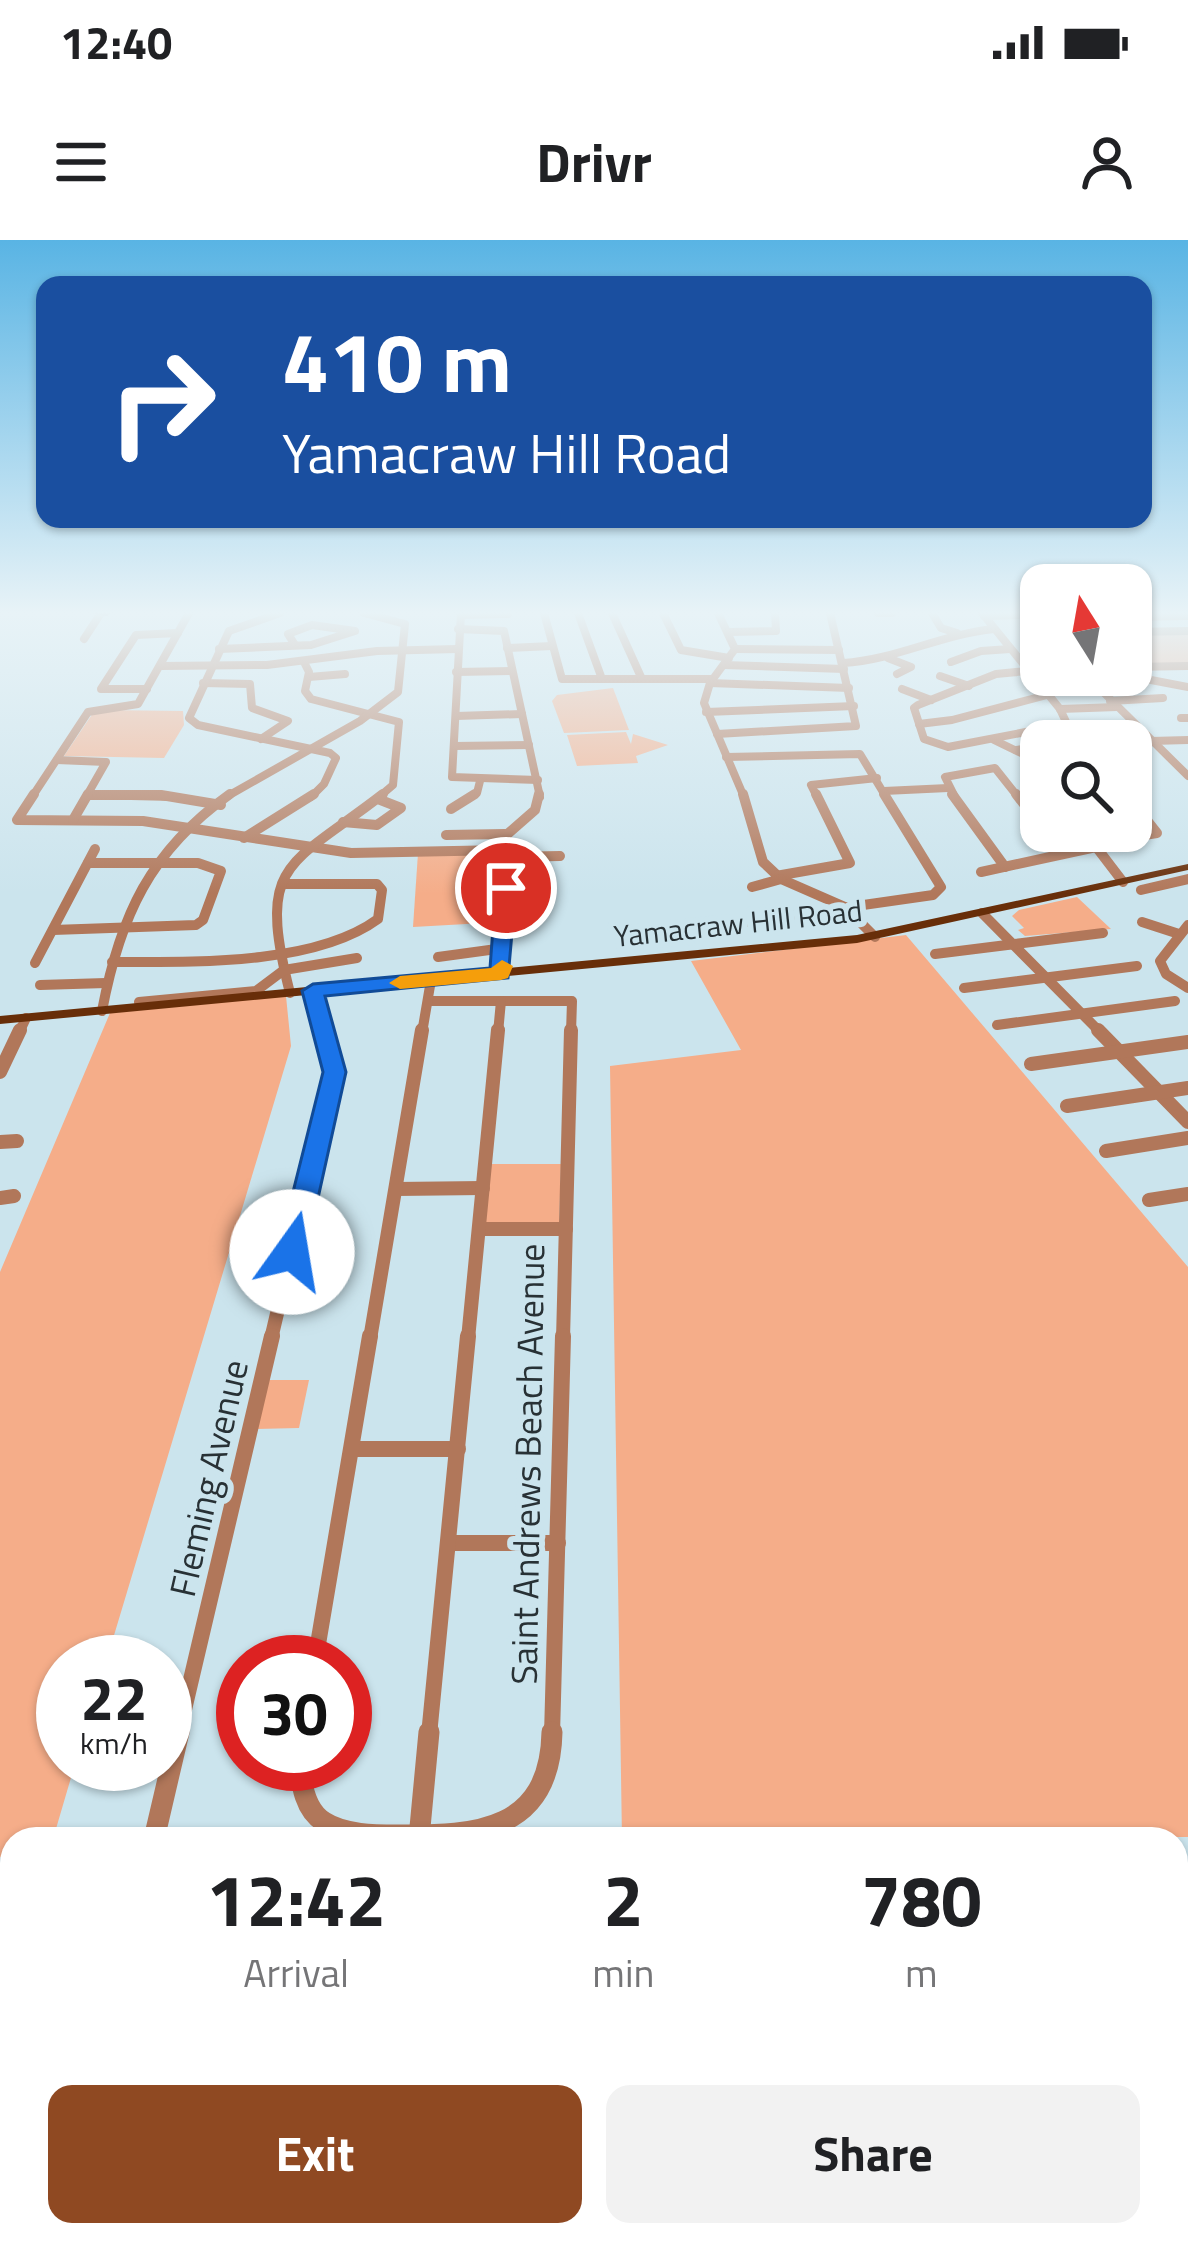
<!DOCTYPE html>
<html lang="en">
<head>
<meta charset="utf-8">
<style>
  :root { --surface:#fff; --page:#f2f2f2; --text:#202124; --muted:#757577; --accent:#8f4922 }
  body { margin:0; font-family:"Titillium Web",sans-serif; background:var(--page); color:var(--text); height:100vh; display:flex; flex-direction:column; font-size:45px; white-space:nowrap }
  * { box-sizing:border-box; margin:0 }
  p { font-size:39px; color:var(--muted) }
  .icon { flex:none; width:66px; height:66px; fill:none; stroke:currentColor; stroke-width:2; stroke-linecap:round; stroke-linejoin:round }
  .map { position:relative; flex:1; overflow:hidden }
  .sheet { position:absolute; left:0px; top:1587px; width:1188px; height:420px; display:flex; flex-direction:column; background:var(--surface); border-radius:36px 36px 0 0; box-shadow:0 3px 9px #0004 }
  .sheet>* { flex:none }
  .hud { position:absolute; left:36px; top:36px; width:1116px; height:252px; border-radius:24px; box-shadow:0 3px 9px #0004; background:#1a4fa0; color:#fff; overflow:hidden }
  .needle { width:78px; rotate:349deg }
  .fabs { position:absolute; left:1020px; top:324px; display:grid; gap:24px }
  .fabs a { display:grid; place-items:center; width:132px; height:132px; border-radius:24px; background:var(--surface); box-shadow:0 3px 9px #0004; font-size:60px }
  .speed { position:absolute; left:36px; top:1395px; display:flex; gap:24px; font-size:60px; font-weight:700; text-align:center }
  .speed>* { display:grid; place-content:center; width:156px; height:156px; border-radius:50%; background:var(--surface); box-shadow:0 3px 9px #0004; line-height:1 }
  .speed small { font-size:30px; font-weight:400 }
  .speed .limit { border:18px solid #d22; background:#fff; color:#111 }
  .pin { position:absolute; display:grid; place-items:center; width:102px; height:102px; color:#fff; margin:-51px; border:6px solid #fff; border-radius:50%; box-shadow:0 3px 12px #0007 }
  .me { position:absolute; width:132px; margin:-66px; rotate:13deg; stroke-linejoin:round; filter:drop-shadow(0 0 9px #0008) }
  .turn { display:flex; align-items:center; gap:42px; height:252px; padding:0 48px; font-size:54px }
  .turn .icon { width:156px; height:156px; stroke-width:2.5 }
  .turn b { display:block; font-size:84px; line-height:102px }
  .eta { display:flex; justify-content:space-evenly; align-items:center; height:204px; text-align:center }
  .eta b { font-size:72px; font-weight:700; line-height:84px }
  .button { display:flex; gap:24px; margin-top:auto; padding:24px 48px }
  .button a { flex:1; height:138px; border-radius:24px; background:var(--accent); color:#fff; font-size:48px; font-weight:700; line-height:138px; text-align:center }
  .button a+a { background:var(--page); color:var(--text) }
  .status { display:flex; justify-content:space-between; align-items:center; height:84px; padding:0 60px; background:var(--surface); direction:ltr }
  .status svg { height:33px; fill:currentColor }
  header { display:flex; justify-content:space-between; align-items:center; height:156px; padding:0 48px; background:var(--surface); font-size:54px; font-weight:700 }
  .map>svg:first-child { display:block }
  .green { fill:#f5ad89 }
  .water { fill:#24b5df }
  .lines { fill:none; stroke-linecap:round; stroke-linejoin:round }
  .minor-far4 { stroke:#b1775a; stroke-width:8 }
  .minor-far3 { stroke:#b1775a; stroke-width:10 }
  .minor-far2 { stroke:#b1775a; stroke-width:14 }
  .minor-far1 { stroke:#b1775a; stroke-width:16 }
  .minor { stroke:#b1775a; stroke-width:21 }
  .major { fill:#682e09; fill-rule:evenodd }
  .highway { fill:#461b02; fill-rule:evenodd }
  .route { fill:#1a73e8; stroke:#114b97; stroke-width:3 }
  .slow { fill:#f59e0b }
  .labels { text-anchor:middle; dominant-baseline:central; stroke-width:12; stroke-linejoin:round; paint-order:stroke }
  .far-street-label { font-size:30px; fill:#283135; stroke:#cbe4ed }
  .street-label { font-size:36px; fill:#283135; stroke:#cbe4ed }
</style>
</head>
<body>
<div class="status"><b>12:40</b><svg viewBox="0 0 49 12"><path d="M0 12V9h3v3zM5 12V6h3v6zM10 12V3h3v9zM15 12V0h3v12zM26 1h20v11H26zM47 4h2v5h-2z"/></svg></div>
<header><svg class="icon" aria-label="menu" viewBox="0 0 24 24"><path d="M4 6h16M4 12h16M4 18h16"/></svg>Drivr<svg class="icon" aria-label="person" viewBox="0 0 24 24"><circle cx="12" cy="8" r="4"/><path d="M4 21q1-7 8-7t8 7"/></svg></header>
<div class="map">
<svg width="1188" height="2007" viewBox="0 0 1188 2007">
  <rect width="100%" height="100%" fill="#cbe4ed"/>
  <g class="green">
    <path d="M1188,392V425L1131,426V393Z"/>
    <path d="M613,448L629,490L564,493L552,461L557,455Z"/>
    <path d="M104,470L183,471L184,485L164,518L64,516L93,473Z"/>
    <path d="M626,492L631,504L633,494L668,505L636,516L638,523L577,526L567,495Z"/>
    <path d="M418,613H501L502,682L413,687Z"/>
    <path d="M1077,657L1111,689L1025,696L1018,690L1024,688L1012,676L1019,670Z"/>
    <path d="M906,695L1188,1027V1597L622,1599L610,826L741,810L691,721Z"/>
    <path d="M286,756L291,806L106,1422H63V1524H75L53,1599H12V1619L0,1617V1032L110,773Z"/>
    <path d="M491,924H561L559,985H485Z"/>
    <path d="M268,1140H309L299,1188L256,1189Z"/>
  </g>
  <path class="water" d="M1188,1630V2007H0V1633L12,1632V1995H1176V1631Z"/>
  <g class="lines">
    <g class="minor-far4">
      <path d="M280,373L229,391L189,478L198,485L330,513L336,518L324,544L311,557"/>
      <path d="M461,373L452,537L538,540"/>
      <path d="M544,373L562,439H713"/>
      <path d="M578,373L602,439"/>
      <path d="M612,373L641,437"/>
      <path d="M663,373L681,410L729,418"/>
      <path d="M718,373L735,409L710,443L704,463L744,557"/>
      <path d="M878,373H892"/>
      <path d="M932,373L941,388L957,393"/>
      <path d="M982,373L1060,469L1067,484L948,507L924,499L914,468L918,465L996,434L1027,431"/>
      <path d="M461,375L508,374"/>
      <path d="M984,376L1030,375"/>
      <path d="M1131,377L1188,376"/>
      <path d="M458,389L504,391L540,557"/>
      <path d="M729,392L776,391L775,373"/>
      <path d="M1131,392L1188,391"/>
      <path d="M84,399L101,373"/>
      <path d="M507,408L552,406"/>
      <path d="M219,409L311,405L355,391L312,385L288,394L295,405"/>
      <path d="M735,409L839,410"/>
      <path d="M888,418L911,427L897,434"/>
      <path d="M304,422L309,432L305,451L311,459L399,482L393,545L379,557"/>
      <path d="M951,422L981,411L1010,409"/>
      <path d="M843,423C895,420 942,394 994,389"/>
      <path d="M724,425L844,429"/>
      <path d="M161,426L267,425L377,411L457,409"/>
      <path d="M1131,427L1188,426"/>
      <path d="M1131,429L1151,440L1188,447"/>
      <path d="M456,432L512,431"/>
      <path d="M1086,435L1188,536"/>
      <path d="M940,436L969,446"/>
      <path d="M309,437L345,434"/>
      <path d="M203,443L250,444L252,468L288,481L261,499"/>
      <path d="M710,443L849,448"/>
      <path d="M147,449H101L136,395L178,393"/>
      <path d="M902,449L931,460"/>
      <path d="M1110,461L1163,458"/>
      <path d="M1060,469L1117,467"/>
      <path d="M706,472L854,466"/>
      <path d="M456,476L522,474"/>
      <path d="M1181,478H1188"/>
      <path d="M919,484L952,480L1047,455"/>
      <path d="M717,494L856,486L830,373"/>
      <path d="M994,500L1023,514L1041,535"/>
      <path d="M1151,501L1188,500"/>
      <path d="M454,506L529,505"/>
      <path d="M1016,510L1041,506"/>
      <path d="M726,517L860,514L886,557"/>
      <path d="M57,520L106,522L86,557"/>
      <path d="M884,551L948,548"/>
      <path d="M88,555L174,557"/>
      <path d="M32,557L88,472L138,464L189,373"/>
      <path d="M226,557L360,481L398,452L405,384L364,373"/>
      <path d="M470,557L477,553L480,541"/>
      <path d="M817,557L811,545L877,538"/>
      <path d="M955,557L945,537L995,528L1018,557"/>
    </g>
    <g class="minor-far3">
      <path d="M34,554L17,580L143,581L351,613L505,610"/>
      <path d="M743,554L763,622L781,639L845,667L875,697"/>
      <path d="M952,554L1005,627"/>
      <path d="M1016,554L1041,586"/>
      <path d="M88,555H161L221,565"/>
      <path d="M451,569L475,554"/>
      <path d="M73,580L88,554"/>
      <path d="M343,582L377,585L401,568L378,559"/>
      <path d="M1045,591L1067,612"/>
      <path d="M1084,591L1123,642"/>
      <path d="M446,595L505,594"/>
      <path d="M244,598L314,554"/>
      <path d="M1093,603L1157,593L1131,560"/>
      <path d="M505,617L560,616"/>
      <path d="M981,632L1096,607"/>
      <path d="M776,636L850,623L816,554"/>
      <path d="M752,647L781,639"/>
      <path d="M506,648L550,647"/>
      <path d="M1141,650L1188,639"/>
      <path d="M982,673L1101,793"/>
      <path d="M745,682L933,655L941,647L884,554"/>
      <path d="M1142,682L1179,694"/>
      <path d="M1188,685L1160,721L1166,734L1188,748"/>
      <path d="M53,690L196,685L203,680L221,631L198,623H88"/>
      <path d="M935,714L1103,693"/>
      <path d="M438,717L504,708"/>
      <path d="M112,722C190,722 314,726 378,679L382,650L377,644H283"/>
      <path d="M35,723L95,609"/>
      <path d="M501,733L507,680L504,597L535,570L539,554"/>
      <path d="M40,745L106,743"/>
      <path d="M964,748L1137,726"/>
      <path d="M313,751L324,793"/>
      <path d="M290,753C256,620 289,627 383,554"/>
      <path d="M428,761H572L571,793"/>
      <path d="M139,762L256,751L284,730L357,718"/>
      <path d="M102,771C120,676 150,611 230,554"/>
      <path d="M997,785L1175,761"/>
      <path d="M19,793L26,778"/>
      <path d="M422,793L431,740"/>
      <path d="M498,793L501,761"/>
    </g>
    <g class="minor-far2">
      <path d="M1098,790L1188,882"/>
      <path d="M1031,824L1188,802"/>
      <path d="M0,832L20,790"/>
      <path d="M1067,866L1188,848"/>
      <path d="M0,902L17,901"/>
      <path d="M1106,911L1188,898"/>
      <path d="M396,949L483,948"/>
      <path d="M0,958L14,956"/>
      <path d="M1149,960L1188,954"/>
      <path d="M479,989H566"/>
      <path d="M271,1099L334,832L323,790"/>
      <path d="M370,1099L422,790"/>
      <path d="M468,1099L498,790"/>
      <path d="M563,1099L571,790"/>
    </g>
    <g class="minor-far1">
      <path d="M352,1209H458"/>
      <path d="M448,1303H558"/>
      <path d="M315,1422L370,1096"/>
      <path d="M178,1495L272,1096"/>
      <path d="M429,1495L468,1096"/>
      <path d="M552,1495L563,1096"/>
    </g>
    <g class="minor">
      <path d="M300,1524C301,1545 305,1570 324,1582C344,1595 375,1595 398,1595C477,1596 550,1591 552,1492"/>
      <path d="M419,1598L429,1492"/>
      <path d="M154,1599L179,1492"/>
    </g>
    <path class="major" d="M1188,624V630L857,703L0,784V776L857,695Z"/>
    <path class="highway" d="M90,373H111L107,376Z"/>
  </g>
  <linearGradient id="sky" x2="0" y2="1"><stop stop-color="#59b4e4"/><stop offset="0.57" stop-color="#e8f3f7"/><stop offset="1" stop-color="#e8f3f7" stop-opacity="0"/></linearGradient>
  <rect width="1188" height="654" fill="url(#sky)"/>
  <path class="route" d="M506,642L516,648L508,738L325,756L346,832L306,1012L292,1021L282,1019L278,1012L323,832L302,751L313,744L490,728L496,648Z"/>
  <path class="slow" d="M502,720L513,726L508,738L501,740L400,749L389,743L400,736L491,728Z"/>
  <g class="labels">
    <g class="far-street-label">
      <text transform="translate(738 683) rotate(-6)">Yamacraw Hill Road</text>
    </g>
    <g class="street-label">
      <text transform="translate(527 1224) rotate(-89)">Saint Andrews Beach Avenue</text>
      <text transform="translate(208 1238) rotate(-77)">Fleming Avenue</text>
    </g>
  </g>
</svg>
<div class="fabs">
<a><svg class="needle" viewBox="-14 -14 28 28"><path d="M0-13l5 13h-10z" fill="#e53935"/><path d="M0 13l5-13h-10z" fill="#757577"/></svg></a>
<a><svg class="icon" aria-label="search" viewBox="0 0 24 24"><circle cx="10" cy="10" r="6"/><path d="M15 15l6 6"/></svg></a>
</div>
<div class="speed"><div>22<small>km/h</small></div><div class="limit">30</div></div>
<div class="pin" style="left:506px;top:648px;background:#d93025"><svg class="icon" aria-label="arrive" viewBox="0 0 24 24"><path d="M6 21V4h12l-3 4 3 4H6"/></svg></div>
<svg class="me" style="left:292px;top:1012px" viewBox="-20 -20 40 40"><circle r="19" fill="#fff"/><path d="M0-13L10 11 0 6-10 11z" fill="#1a73e8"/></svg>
<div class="hud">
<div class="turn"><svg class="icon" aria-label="right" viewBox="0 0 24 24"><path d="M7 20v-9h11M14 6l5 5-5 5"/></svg><div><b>410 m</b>Yamacraw Hill Road</div></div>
</div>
<section class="sheet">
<div class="eta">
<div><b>12:42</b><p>Arrival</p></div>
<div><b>2</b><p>min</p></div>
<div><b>780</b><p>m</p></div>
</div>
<div class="button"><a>Exit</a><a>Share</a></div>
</section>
</div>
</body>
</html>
